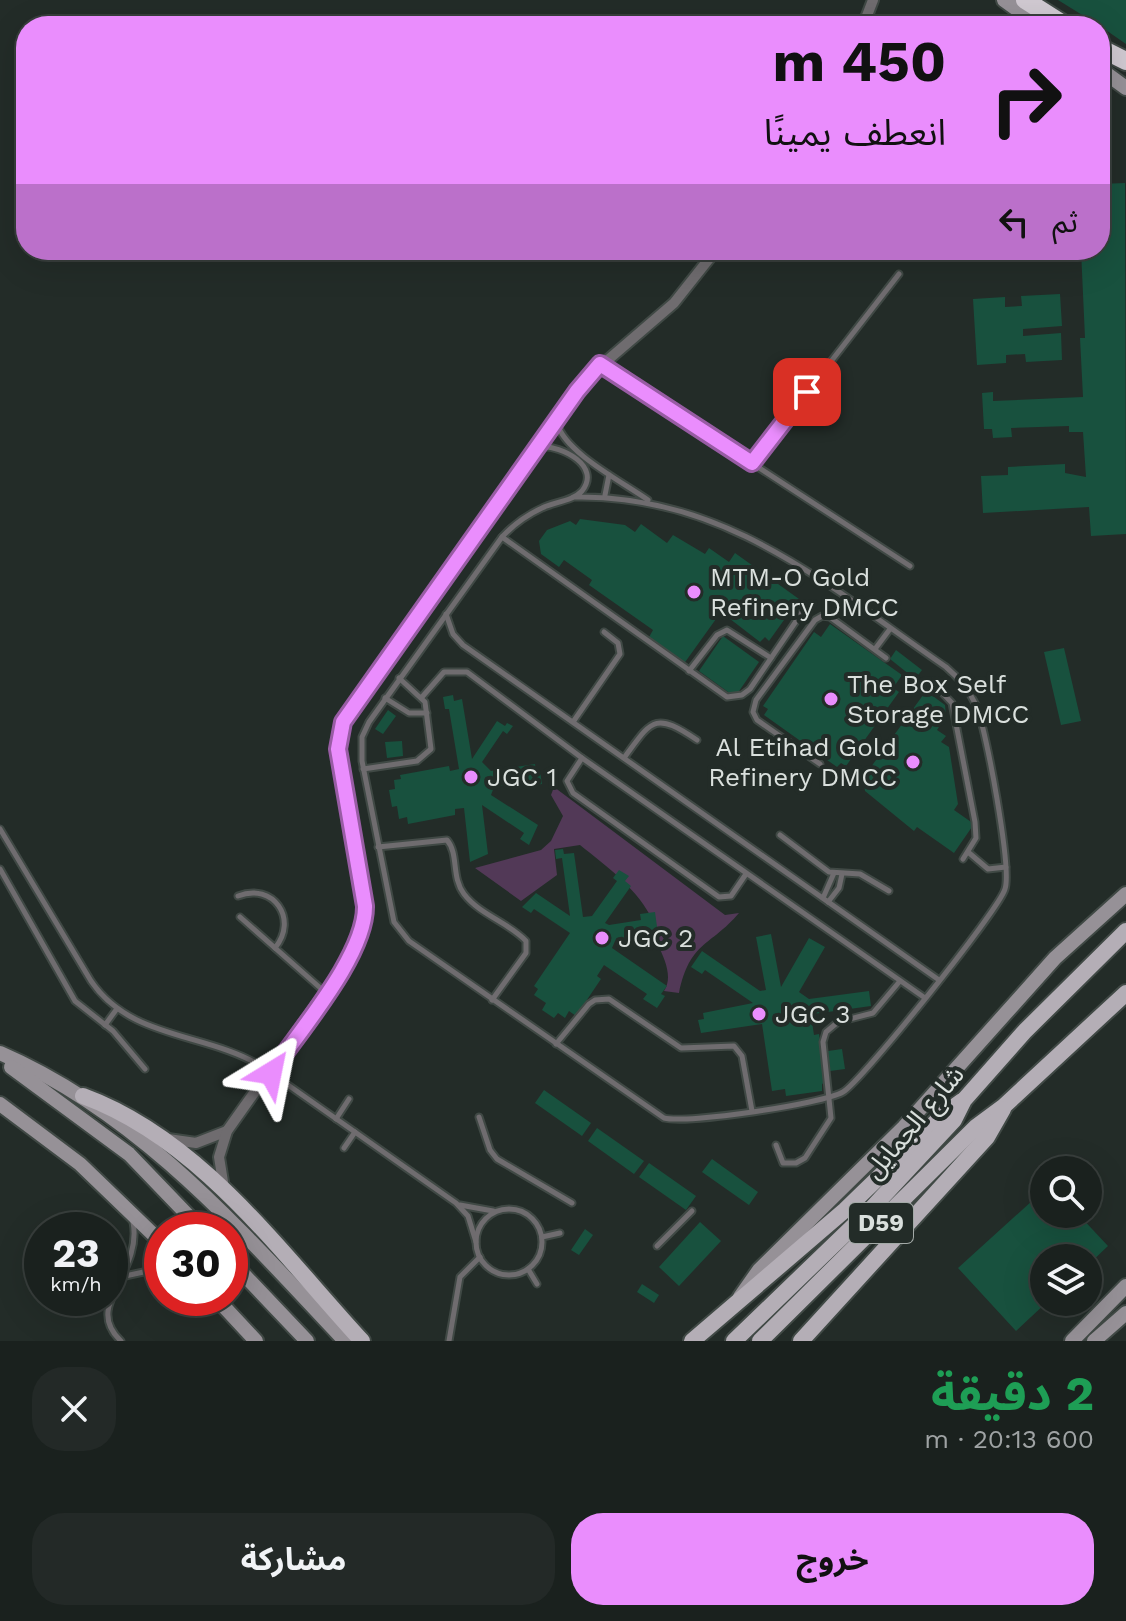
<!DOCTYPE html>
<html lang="ar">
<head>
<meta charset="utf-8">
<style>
  :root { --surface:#1a211e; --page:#232927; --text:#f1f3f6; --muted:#9fa3a4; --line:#383e3c; --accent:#ea8dfd }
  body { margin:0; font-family:"Work Sans","Noto Sans Arabic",sans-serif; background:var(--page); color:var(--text); direction:rtl; height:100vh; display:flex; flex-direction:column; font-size:30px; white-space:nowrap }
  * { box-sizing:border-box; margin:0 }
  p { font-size:26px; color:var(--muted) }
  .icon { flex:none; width:44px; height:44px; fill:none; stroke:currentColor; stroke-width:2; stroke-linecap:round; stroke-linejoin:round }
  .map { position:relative; height:1341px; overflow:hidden; direction:ltr }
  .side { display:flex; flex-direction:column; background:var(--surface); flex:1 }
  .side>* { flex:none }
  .banner { position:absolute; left:16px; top:16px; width:1094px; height:244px; border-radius:32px; box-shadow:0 8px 32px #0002,0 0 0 2px var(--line); direction:rtl; background:#ea8dfd; color:#111; overflow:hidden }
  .tools { position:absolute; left:1030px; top:1156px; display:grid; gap:16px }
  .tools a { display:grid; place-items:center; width:72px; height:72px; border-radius:50%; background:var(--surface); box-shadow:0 8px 32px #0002,0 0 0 2px var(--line); font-size:40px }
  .speed { position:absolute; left:24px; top:1212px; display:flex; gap:16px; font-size:40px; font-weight:700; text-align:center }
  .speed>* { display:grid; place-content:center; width:104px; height:104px; border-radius:50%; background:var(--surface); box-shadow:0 8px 32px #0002,0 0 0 2px var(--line); line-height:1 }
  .speed small { font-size:20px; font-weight:400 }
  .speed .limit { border:12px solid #d22; background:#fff; color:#111 }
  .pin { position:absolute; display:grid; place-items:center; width:68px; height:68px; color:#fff; margin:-34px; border-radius:16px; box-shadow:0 4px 12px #0006 }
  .me { position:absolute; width:88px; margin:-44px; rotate:35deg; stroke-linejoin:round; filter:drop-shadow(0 0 6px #0008) }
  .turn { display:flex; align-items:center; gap:28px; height:168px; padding:0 32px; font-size:36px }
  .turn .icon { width:104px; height:104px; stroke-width:2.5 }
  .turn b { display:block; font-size:56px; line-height:68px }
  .then { display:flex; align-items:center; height:76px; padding:0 32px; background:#0003; gap:16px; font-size:30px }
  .round { display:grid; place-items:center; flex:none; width:84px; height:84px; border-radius:32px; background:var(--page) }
  .summary { display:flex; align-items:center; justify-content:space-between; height:136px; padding:0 32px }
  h1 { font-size:48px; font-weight:700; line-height:60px; color:#1e9e55 }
  .button { display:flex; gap:16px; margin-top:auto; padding:16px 32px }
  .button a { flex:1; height:92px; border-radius:32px; background:var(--accent); color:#111; font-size:32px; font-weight:700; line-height:92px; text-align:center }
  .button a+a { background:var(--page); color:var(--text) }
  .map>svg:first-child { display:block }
  .green { fill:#523957 }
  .building { fill:#18513e }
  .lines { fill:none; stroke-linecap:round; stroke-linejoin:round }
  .service-casing { stroke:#404945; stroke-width:9 }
  .minor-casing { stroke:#404945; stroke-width:14 }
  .secondary-casing { stroke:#404945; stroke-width:18 }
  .primary-casing { stroke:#404945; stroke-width:20 }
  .motorway-casing { stroke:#404945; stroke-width:22 }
  .service { stroke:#6f6c6f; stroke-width:5 }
  .minor { stroke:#6f6c6f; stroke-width:10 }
  .secondary { stroke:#969197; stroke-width:14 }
  .primary { stroke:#b4aeb6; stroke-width:16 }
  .motorway { stroke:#d0c9d1; stroke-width:18 }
  .route-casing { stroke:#985ca4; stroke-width:20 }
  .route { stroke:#ea8dfd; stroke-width:14 }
  .poi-dot { fill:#ea8dfd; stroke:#232c28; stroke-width:3 }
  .labels { text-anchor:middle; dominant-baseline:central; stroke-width:8; stroke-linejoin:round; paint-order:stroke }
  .shield { fill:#232c28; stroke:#a3aaa7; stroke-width:2 }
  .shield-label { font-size:24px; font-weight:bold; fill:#dae0dd }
  .poi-label { font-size:26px; fill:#dae0dd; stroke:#232c28; text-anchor:start }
  .street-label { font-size:26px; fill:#dae0dd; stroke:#232c28 }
</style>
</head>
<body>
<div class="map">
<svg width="1126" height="1341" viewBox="0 0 1126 1341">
  <rect width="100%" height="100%" fill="#232c28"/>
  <path class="green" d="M554,787L725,915L739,913C710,947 690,941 679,993L664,991C673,977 665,960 658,945C654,936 655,924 650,915C634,886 606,866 580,845L554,849L557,875L521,901L475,868L541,850L551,841L563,816L551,795Z"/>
  <g class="building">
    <path d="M1058,0H1126V44L1100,26Z"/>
    <path d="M1125,183L1126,534L1091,536L1089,507L983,513L981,476L1008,475V467L1065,464V473L1086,477L1083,432H1069V426L1011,428L1012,437L993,438L992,429H984L982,393L993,392V401L1083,397L1080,338H1085L1081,250H1100V184Z"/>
    <path d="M1060,294L1062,326L1023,329V336L1061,333L1062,360L1026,362L1025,354L1006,355V363L977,365L973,299L1005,297V307L1022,306L1021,296Z"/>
    <path d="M580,519L625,525L635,532L641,524L667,543L673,535L705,554L709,548L729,562L735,553L799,599L769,641L765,637L760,642L721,612L683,665L648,639L653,630L589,585L592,580L564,560L559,567L541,554L539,541L547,530L570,521L576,525Z"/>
    <path d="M830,624L902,675L893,688L899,692L846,766L841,763L837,767L764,715L768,709L763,706L814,632L821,637Z"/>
    <path d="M723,636L759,662L735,697L699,671Z"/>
    <path d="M1064,648L1081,721L1061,725L1044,652Z"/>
    <path d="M896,650L922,670L915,679L890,659Z"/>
    <path d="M926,691L945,705L946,716L937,730L946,736L941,742L949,747L958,804L954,810L974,824L954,853L917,827L914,831L865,791L863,778Z"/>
    <path d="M453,695L454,701L462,699L472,759L497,721L505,726L507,723L513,726L507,734L503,731L482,762L491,771L535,764L536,772L540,771L542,784L531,786L530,781L494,787L491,795L538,825L529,845L520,839L524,833L482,805L488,854L470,862L464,808L455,809V815L408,824L407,817L399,819L397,806L392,807L389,790L395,789L394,780L401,779L400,775L449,766L450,771L459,769L449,709H445L443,697Z"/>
    <path d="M388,710L396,716L383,734L375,729Z"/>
    <path d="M402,741L403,756L387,758L385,742Z"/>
    <path d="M563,849L564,854L574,853L583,917L592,916L617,881L613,878L619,870L629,876L625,881L631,886L605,923L609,925L641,920L640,914L655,912L658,934L615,941L612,948L667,986L661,994L665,996L657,1008L643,999L647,994L604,965L597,976L601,979L576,1016L569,1011L565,1018L558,1013L554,1018L542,1010L546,1003L534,995L538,989L534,986L570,933L534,909L531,913L522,907L536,893L570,916L562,858L556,859L555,850Z"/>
    <path d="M771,934L781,987L809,938L825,947L799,992L809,999L869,991L871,1006L806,1015L807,1023L812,1022L814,1035L819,1034L826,1082L822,1084V1091L786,1096L785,1089L772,1091L762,1024L701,1033L698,1020L704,1019L703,1013L753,1003L705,970L702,974L691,967L702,951L760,991L766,990L756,937Z"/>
    <path d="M842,1049L845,1069L830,1071L828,1051Z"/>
    <path d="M544,1090L591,1123L582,1136L535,1103Z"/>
    <path d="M597,1128L644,1161L634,1174L588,1141Z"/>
    <path d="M712,1159L758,1192L749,1205L702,1172Z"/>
    <path d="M649,1163L696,1196L686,1210L639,1177Z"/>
    <path d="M1044,1190V1214H1078L1108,1246L1088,1265V1258H1044V1302H1047L1016,1331L958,1268Z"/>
    <path d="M700,1222L721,1241L679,1286L659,1267Z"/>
    <path d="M585,1229L593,1235L579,1255L571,1250Z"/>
    <path d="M642,1284L659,1295L654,1303L637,1292Z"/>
  </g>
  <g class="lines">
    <g class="service-casing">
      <g id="service">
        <path d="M601,365L910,566"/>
        <path d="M557,423C565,453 623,482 648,500"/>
        <path d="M541,447C561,445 602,466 582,491C573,501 554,502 542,508C527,515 513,525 502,537L369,722L362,737V761L394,922L409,941L664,1118C687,1124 822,1104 843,1092C861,1082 999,910 1005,889C1012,869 986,728 976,705C969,690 959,678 946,667C828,586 724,493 573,497"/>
        <path d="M752,463L899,274"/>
        <path d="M605,495L609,475"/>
        <path d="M502,537L727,697L742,695L750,689L805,608"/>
        <path d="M446,614L453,634L463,645L939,980"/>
        <path d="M875,649L890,629"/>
        <path d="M689,671L717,635L727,630L771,658"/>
        <path d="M932,682L952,703L975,822L976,838L963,859"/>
        <path d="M422,697L444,672H467L582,758L925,998"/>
        <path d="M385,698L409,713H427"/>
        <path d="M573,722L620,654L618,643L604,632"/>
        <path d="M582,758L567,781L573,793L719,897L731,896L746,874"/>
        <path d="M624,758C652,720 654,711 697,740"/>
        <path d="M820,764L757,720L753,712L756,700L815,620L822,616L830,617L886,658"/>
        <path d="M363,769L417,761L431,749L425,702L399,678"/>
        <path d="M0,829L91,981C131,1040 205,1032 261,1066L456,1203L468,1216L476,1242"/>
        <path d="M780,835L829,872L860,874L889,891"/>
        <path d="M378,847L447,840C459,854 451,877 464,894C480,915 508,922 526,941V953L492,1000"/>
        <path d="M968,852L988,869L1006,867"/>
        <path d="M0,869L75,1001L113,1031L145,1069"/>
        <path d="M238,896C273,882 299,919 275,948"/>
        <path d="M823,898L834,873"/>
        <path d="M828,902L839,888L842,874"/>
        <path d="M240,917L326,993"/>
        <path d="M105,1025L116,1010"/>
        <path d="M556,1044L589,1004L595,1000L609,999L681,1048L734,1046L742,1056L752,1111"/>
        <path d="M479,1117L490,1150L497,1159L572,1203"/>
        <path d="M336,1119L349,1099"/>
        <path d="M776,1145L783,1163H796L805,1158L831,1118L823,1042L826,1032L838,1022L873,1013L900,981"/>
        <path d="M344,1148L355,1132"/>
        <path d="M460,1205L493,1211"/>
        <circle cx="509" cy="1242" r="33"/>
        <path d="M542,1237L560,1233"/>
        <path d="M657,1246L692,1211"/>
        <path d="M528,1269L537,1284"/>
        <path d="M125,1276L162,1268"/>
        <path d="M121,1341C82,1305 143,1274 133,1222"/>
        <path d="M449,1341L460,1277L480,1257"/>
      </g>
    </g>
    <g class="minor-casing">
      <g id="minor">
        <path d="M863,26L873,0"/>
        <path d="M168,1139L196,1143L227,1131"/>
        <path d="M224,1188L219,1157L227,1131L350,958L363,928L365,906L338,749L340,730L347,713L588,377L674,303L716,250"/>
      </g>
    </g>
    <g class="secondary-casing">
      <g id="secondary">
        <path d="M1004,0L1040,26"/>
        <path d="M1100,69L1126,88"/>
        <path d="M0,1053C141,1114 242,1232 345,1341"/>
        <path d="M11,1067L129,1154L202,1230"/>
        <path d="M0,1104L80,1164L162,1243"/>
        <path d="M230,1260L307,1341"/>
        <path d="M740,1297L759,1270L904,1127L1055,958L1126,894"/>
        <path d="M216,1298L256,1341"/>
        <path d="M1072,1341L1126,1286"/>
        <path d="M1094,1341L1126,1313"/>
      </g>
    </g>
    <g class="primary-casing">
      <g id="primary">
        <path d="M83,1096C200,1139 280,1252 362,1341"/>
        <path d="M692,1341L845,1210L944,1114L962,1101"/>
        <path d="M734,1341L872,1208L954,1120L964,1100L1025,1031L1126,931"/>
        <path d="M760,1341L976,1127L1003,1107L1126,993"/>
        <path d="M801,1341L987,1137L1003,1109"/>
      </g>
    </g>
    <g class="motorway-casing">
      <g id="motorway">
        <path d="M1025,0L1066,26"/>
        <path d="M1100,48L1126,61"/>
      </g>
    </g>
    <use href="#service" class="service"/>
    <use href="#minor" class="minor"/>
    <use href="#secondary" class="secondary"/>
    <use href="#primary" class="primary"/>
    <use href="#motorway" class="motorway"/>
  </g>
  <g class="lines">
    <g class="route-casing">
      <path id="route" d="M271,1073C299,1031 366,955 365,906L338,749L343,722L577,391L600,364L752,463L807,392"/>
    </g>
    <use href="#route" class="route"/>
  </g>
  <g class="poi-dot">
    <circle cx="694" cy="592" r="8"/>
    <circle cx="831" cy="699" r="8"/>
    <circle cx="913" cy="762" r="8"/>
    <circle cx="471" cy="777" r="8"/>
    <circle cx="602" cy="938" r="8"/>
    <circle cx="759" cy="1014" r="8"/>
  </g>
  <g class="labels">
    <rect class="shield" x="849" y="1203" width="64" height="40" rx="6"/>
    <g class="shield-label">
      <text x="881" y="1223">D59</text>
    </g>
    <g class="poi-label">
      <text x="710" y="577">MTM-O Gold<tspan x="710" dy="30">Refinery DMCC</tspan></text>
      <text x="847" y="684">The Box Self<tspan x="847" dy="30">Storage DMCC</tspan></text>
      <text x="897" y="747" text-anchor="end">Al Etihad Gold<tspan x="897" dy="30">Refinery DMCC</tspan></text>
      <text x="487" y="777">JGC 1</text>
      <text x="618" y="938">JGC 2</text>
      <text x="775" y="1014">JGC 3</text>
    </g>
    <g class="street-label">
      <text transform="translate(914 1122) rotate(-50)">شارع الجمايل</text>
    </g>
  </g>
</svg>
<div class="tools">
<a><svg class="icon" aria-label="search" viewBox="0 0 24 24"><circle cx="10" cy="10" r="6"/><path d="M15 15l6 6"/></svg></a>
<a><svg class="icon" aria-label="layers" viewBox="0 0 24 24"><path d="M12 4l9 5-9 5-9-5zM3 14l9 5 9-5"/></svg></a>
</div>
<div class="speed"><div>23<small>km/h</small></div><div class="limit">30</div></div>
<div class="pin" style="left:807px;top:392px;background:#d93025"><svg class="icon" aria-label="arrive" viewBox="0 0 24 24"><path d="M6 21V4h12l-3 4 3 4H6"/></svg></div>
<svg class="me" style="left:271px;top:1073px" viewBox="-20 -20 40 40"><path d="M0-17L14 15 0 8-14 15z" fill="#ea8dfd" stroke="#fff" stroke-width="4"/></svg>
<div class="banner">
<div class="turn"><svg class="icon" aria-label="right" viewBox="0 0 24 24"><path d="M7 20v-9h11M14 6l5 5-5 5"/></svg><div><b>450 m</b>انعطف يمينًا</div></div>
<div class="then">ثم<svg class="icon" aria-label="left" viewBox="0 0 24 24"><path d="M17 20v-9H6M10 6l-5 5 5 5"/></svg></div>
</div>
</div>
<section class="side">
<div class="summary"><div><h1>2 دقيقة</h1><p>600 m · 20:13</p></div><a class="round"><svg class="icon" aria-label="close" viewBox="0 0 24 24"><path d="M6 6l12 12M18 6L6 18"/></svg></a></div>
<div class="button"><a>خروج</a><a>مشاركة</a></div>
</section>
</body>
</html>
